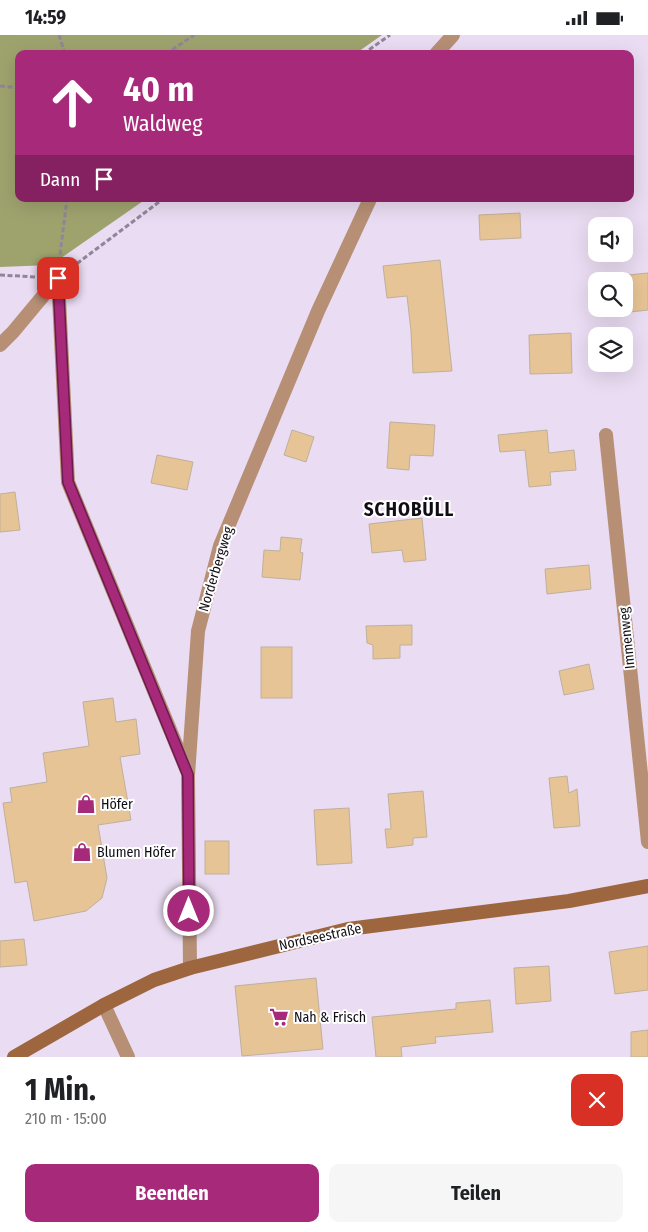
<!DOCTYPE html>
<html lang="de">
<head>
<meta charset="utf-8">
<style>
  :root { --surface:#fff; --page:#f6f6f6; --text:#202124; --muted:#757577; --accent:#a7297a }
  body { margin:0; font-family:"Fira Sans Condensed",sans-serif; background:var(--page); color:var(--text); height:100vh; display:flex; flex-direction:column; font-size:19px; white-space:nowrap }
  * { box-sizing:border-box; margin:0 }
  p { font-size:16px; color:var(--muted) }
  .icon { flex:none; width:28px; height:28px; fill:none; stroke:currentColor; stroke-width:2; stroke-linecap:round; stroke-linejoin:round }
  .map { position:relative; height:1022px; overflow:hidden }
  .side { display:flex; flex-direction:column; background:var(--surface); flex:1 }
  .side>* { flex:none }
  .top-card { position:absolute; left:15px; top:15px; width:619px; height:152px; border-radius:10px; box-shadow:0 5px 20px #0002; background:#a7297a; color:#fff; overflow:hidden }
  .controls { position:absolute; left:588px; top:182px; display:grid; gap:10px }
  .controls a { display:grid; place-items:center; width:45px; height:45px; border-radius:10px; background:var(--surface); box-shadow:0 5px 20px #0002; font-size:25px }
  .pin { position:absolute; display:grid; place-items:center; width:42px; height:42px; color:#fff; margin:-21px; border-radius:10px; box-shadow:0 2px 8px #0006 }
  .me { position:absolute; width:55px; margin:-28px; rotate:0deg; stroke-linejoin:round; filter:drop-shadow(0 0 4px #0008) }
  .turn { display:flex; align-items:center; gap:18px; height:105px; padding:0 25px; font-size:22px }
  .turn .icon { width:65px; height:65px; stroke-width:2.5 }
  .turn b { display:block; font-size:35px; line-height:42px }
  .then { display:flex; align-items:center; height:48px; padding:0 25px; background:#0003; gap:10px; font-size:19px }
  .round { display:grid; place-items:center; flex:none; width:52px; height:52px; border-radius:10px; background:var(--page) }
  .summary { display:flex; align-items:center; justify-content:space-between; height:85px; padding:0 25px }
  h1 { font-size:30px; font-weight:700; line-height:38px }
  .cta { display:flex; gap:10px; margin-top:auto; padding:10px 25px }
  .cta a { flex:1; height:58px; border-radius:10px; background:var(--accent); color:#fff; font-size:20px; font-weight:700; line-height:58px; text-align:center }
  .cta a+a { background:var(--page); color:var(--text) }
  .status { display:flex; justify-content:space-between; align-items:center; height:35px; padding:0 25px; background:var(--surface); direction:ltr }
  .status svg { height:14px; fill:currentColor }
  .map>svg:first-child { display:block }
  .forest { fill:#9ea36e }
  .building { fill:#e7c495; stroke:#bfb09c }
  .lines { fill:none; stroke-linecap:round; stroke-linejoin:round }
  .path { stroke:#918697; stroke-width:3; stroke-dasharray:5 2.5; stroke-linecap:butt }
  .minor { stroke:#b68f75; stroke-width:14 }
  .secondary { stroke:#9d663e; stroke-width:14 }
  .route-casing { stroke:#6d1b4f; stroke-width:12 }
  .route { stroke:#a7297a; stroke-width:9 }
  .labels { text-anchor:middle; dominant-baseline:central; stroke-width:4; stroke-linejoin:round; paint-order:stroke }
  .street-label { font-size:14px; fill:#120d15; stroke:#fff }
  .poi-label { font-size:14px; fill:#120d15; stroke:#fff; text-anchor:start }
  .district-label { font-size:19px; font-weight:bold; letter-spacing:1px; fill:#120d15; stroke:#fff }
</style>
</head>
<body>
<div class="status"><b>14:59</b><svg viewBox="0 0 49 12"><path d="M0 12V9h3v3zM5 12V6h3v6zM10 12V3h3v9zM15 12V0h3v12zM26 1h20v11H26zM47 4h2v5h-2z"/></svg></div>
<div class="map">
<svg width="648" height="1022" viewBox="0 0 648 1022">
  <rect width="100%" height="100%" fill="#eadcf2"/>
  <path class="forest" d="M0,0H382L355,19H19V164H146L51,230L0,232Z"/>
  <g class="building">
    <path d="M520,178L521,203L480,205L479,180Z"/>
    <path d="M440,225L452,336L413,338L411,296L407,261L387,263L383,231Z"/>
    <path d="M648,238V275L621,278L620,274H624V246H618V241Z"/>
    <path d="M571,298L572,338L530,339L529,300Z"/>
    <path d="M390,387L435,390L433,421L410,420L409,435L387,433Z"/>
    <path d="M292,395L314,402L306,427L284,420Z"/>
    <path d="M547,395L549,418L574,415L576,435L550,437L551,450L529,452L525,415L500,417L498,400Z"/>
    <path d="M157,420L193,427L187,455L151,448Z"/>
    <path d="M15,457L20,495L0,497V459Z"/>
    <path d="M422,483L426,525L404,527L402,515L372,518L369,489Z"/>
    <path d="M281,502L302,504L300,517L303,518L300,545L262,542L264,515L280,516Z"/>
    <path d="M589,530L591,554L547,559L545,534Z"/>
    <path d="M412,590V610H400V623L373,624V610L367,608L366,591Z"/>
    <rect x="261" y="612" width="31" height="51"/>
    <path d="M589,629L594,654L564,660L559,636Z"/>
    <path d="M113,663L116,687L136,684L140,719L120,722L131,785L98,790L107,843L102,863L86,876L34,886L27,846L15,848L3,768L12,767L10,753L47,747L43,718L89,711L83,667Z"/>
    <path d="M567,741L569,758L577,754L580,791L554,793L549,743Z"/>
    <path d="M423,756L427,802L413,803V810L387,813L385,794H391L388,759Z"/>
    <path d="M349,773L352,828L317,830L314,775Z"/>
    <rect x="205" y="806" width="24" height="33"/>
    <path d="M24,904L27,930L0,932V906Z"/>
    <path d="M648,911V955L615,959L609,917Z"/>
    <path d="M549,931L551,966L516,969L514,933Z"/>
    <path d="M316,943L323,1014L242,1021L235,951Z"/>
    <path d="M490,965L493,997L435,1002L436,1008L401,1012L402,1022H376L372,982L456,974V968Z"/>
    <path d="M648,995V1022H631V997Z"/>
  </g>
  <g class="lines">
    <g class="path">
      <path d="M59,0L65,19"/>
      <path d="M166,19L194,0"/>
      <path d="M363,19L390,0"/>
      <path d="M0,51L19,53"/>
      <path d="M59,227L67,164"/>
      <path d="M71,233L163,164"/>
      <path d="M0,240L36,242"/>
    </g>
    <g class="minor">
      <path d="M436,19L453,0"/>
      <path d="M58,243L68,447L187,736"/>
      <path d="M0,310L13,297L58,243"/>
      <path d="M606,400L648,807"/>
      <path d="M190,933L188,740L198,596L220,511L318,276L370,164"/>
      <path d="M104,970L128,1022"/>
    </g>
    <path class="secondary" d="M14,1022L104,970L154,945L190,933L348,894L569,866L648,851"/>
  </g>
  <g class="lines">
    <g class="route-casing">
      <path id="route" d="M58,243L68,447L188,740L189,876"/>
    </g>
    <use href="#route" class="route"/>
  </g>
  <defs>
    <g id="shop-bare" transform="scale(1.5)"><path d="M-5-2.5h2.3a2.7 3.5 0 0 1 5.4 0H5L5.5 6h-11ZM-1.5-2.5h3a1.5 2.3 0 0 0-3 0Z" fill="#a7297a" stroke="#fff" stroke-width="2.5" paint-order="stroke"/></g>
    <g id="supermarket-bare" transform="scale(1.5)"><path d="M-6-5.5h2.5l.6 2H6L4.5 2H-2.5L-4.4-4H-6ZM-1.5 3.2a1.3 1.3 0 1 0 .1 0ZM3 3.2a1.3 1.3 0 1 0 .1 0Z" fill="#a7297a" stroke="#fff" stroke-width="2.5" paint-order="stroke"/></g>
  </defs>
  <g fill-rule="evenodd">
    <use href="#shop-bare" x="86" y="769"/>
    <use href="#shop-bare" x="82" y="817"/>
    <use href="#supermarket-bare" x="279" y="982"/>
  </g>
  <g class="labels">
    <g class="street-label">
      <text transform="translate(216 534) rotate(-73)">Norderbergweg</text>
      <text transform="translate(627 603) rotate(-96)">Immenweg</text>
      <text transform="translate(320 902) rotate(-12)">Nordseestraße</text>
    </g>
    <g class="poi-label">
      <text x="101" y="769">Höfer</text>
      <text x="97" y="817">Blumen Höfer</text>
      <text x="294" y="982">Nah &amp; Frisch</text>
    </g>
    <g class="district-label">
      <text x="409" y="474">SCHOBÜLL</text>
    </g>
  </g>
</svg>
<div class="controls">
<a><svg class="icon" aria-label="sound" viewBox="0 0 24 24"><path d="M4 9h4l5-4v14l-5-4H4zM17 9q2 3 0 6"/></svg></a>
<a><svg class="icon" aria-label="search" viewBox="0 0 24 24"><circle cx="10" cy="10" r="6"/><path d="M15 15l6 6"/></svg></a>
<a><svg class="icon" aria-label="layers" viewBox="0 0 24 24"><path d="M12 4l9 5-9 5-9-5zM3 14l9 5 9-5"/></svg></a>
</div>
<div class="pin" style="left:58px;top:243px;background:#d93025"><svg class="icon" aria-label="arrive" viewBox="0 0 24 24"><path d="M6 21V4h12l-3 4 3 4H6"/></svg></div>
<svg class="me" style="left:189px;top:876px" viewBox="-20 -20 40 40"><circle r="17" fill="#a7297a" stroke="#fff" stroke-width="3"/><path d="M0-11L8 9 0 5-8 9z" fill="#fff"/></svg>
<div class="top-card">
<div class="turn"><svg class="icon" aria-label="ahead" viewBox="0 0 24 24"><path d="M12 20V5M6 11l6-6 6 6"/></svg><div><b>40 m</b>Waldweg</div></div>
<div class="then">Dann<svg class="icon" aria-label="arrive" viewBox="0 0 24 24"><path d="M6 21V4h12l-3 4 3 4H6"/></svg></div>
</div>
</div>
<section class="side">
<div class="summary"><div><h1>1 Min.</h1><p>210 m · 15:00</p></div><a class="round" style="background:#d93025;color:#fff"><svg class="icon" aria-label="close" viewBox="0 0 24 24"><path d="M6 6l12 12M18 6L6 18"/></svg></a></div>
<div class="cta"><a>Beenden</a><a>Teilen</a></div>
</section>
</body>
</html>
